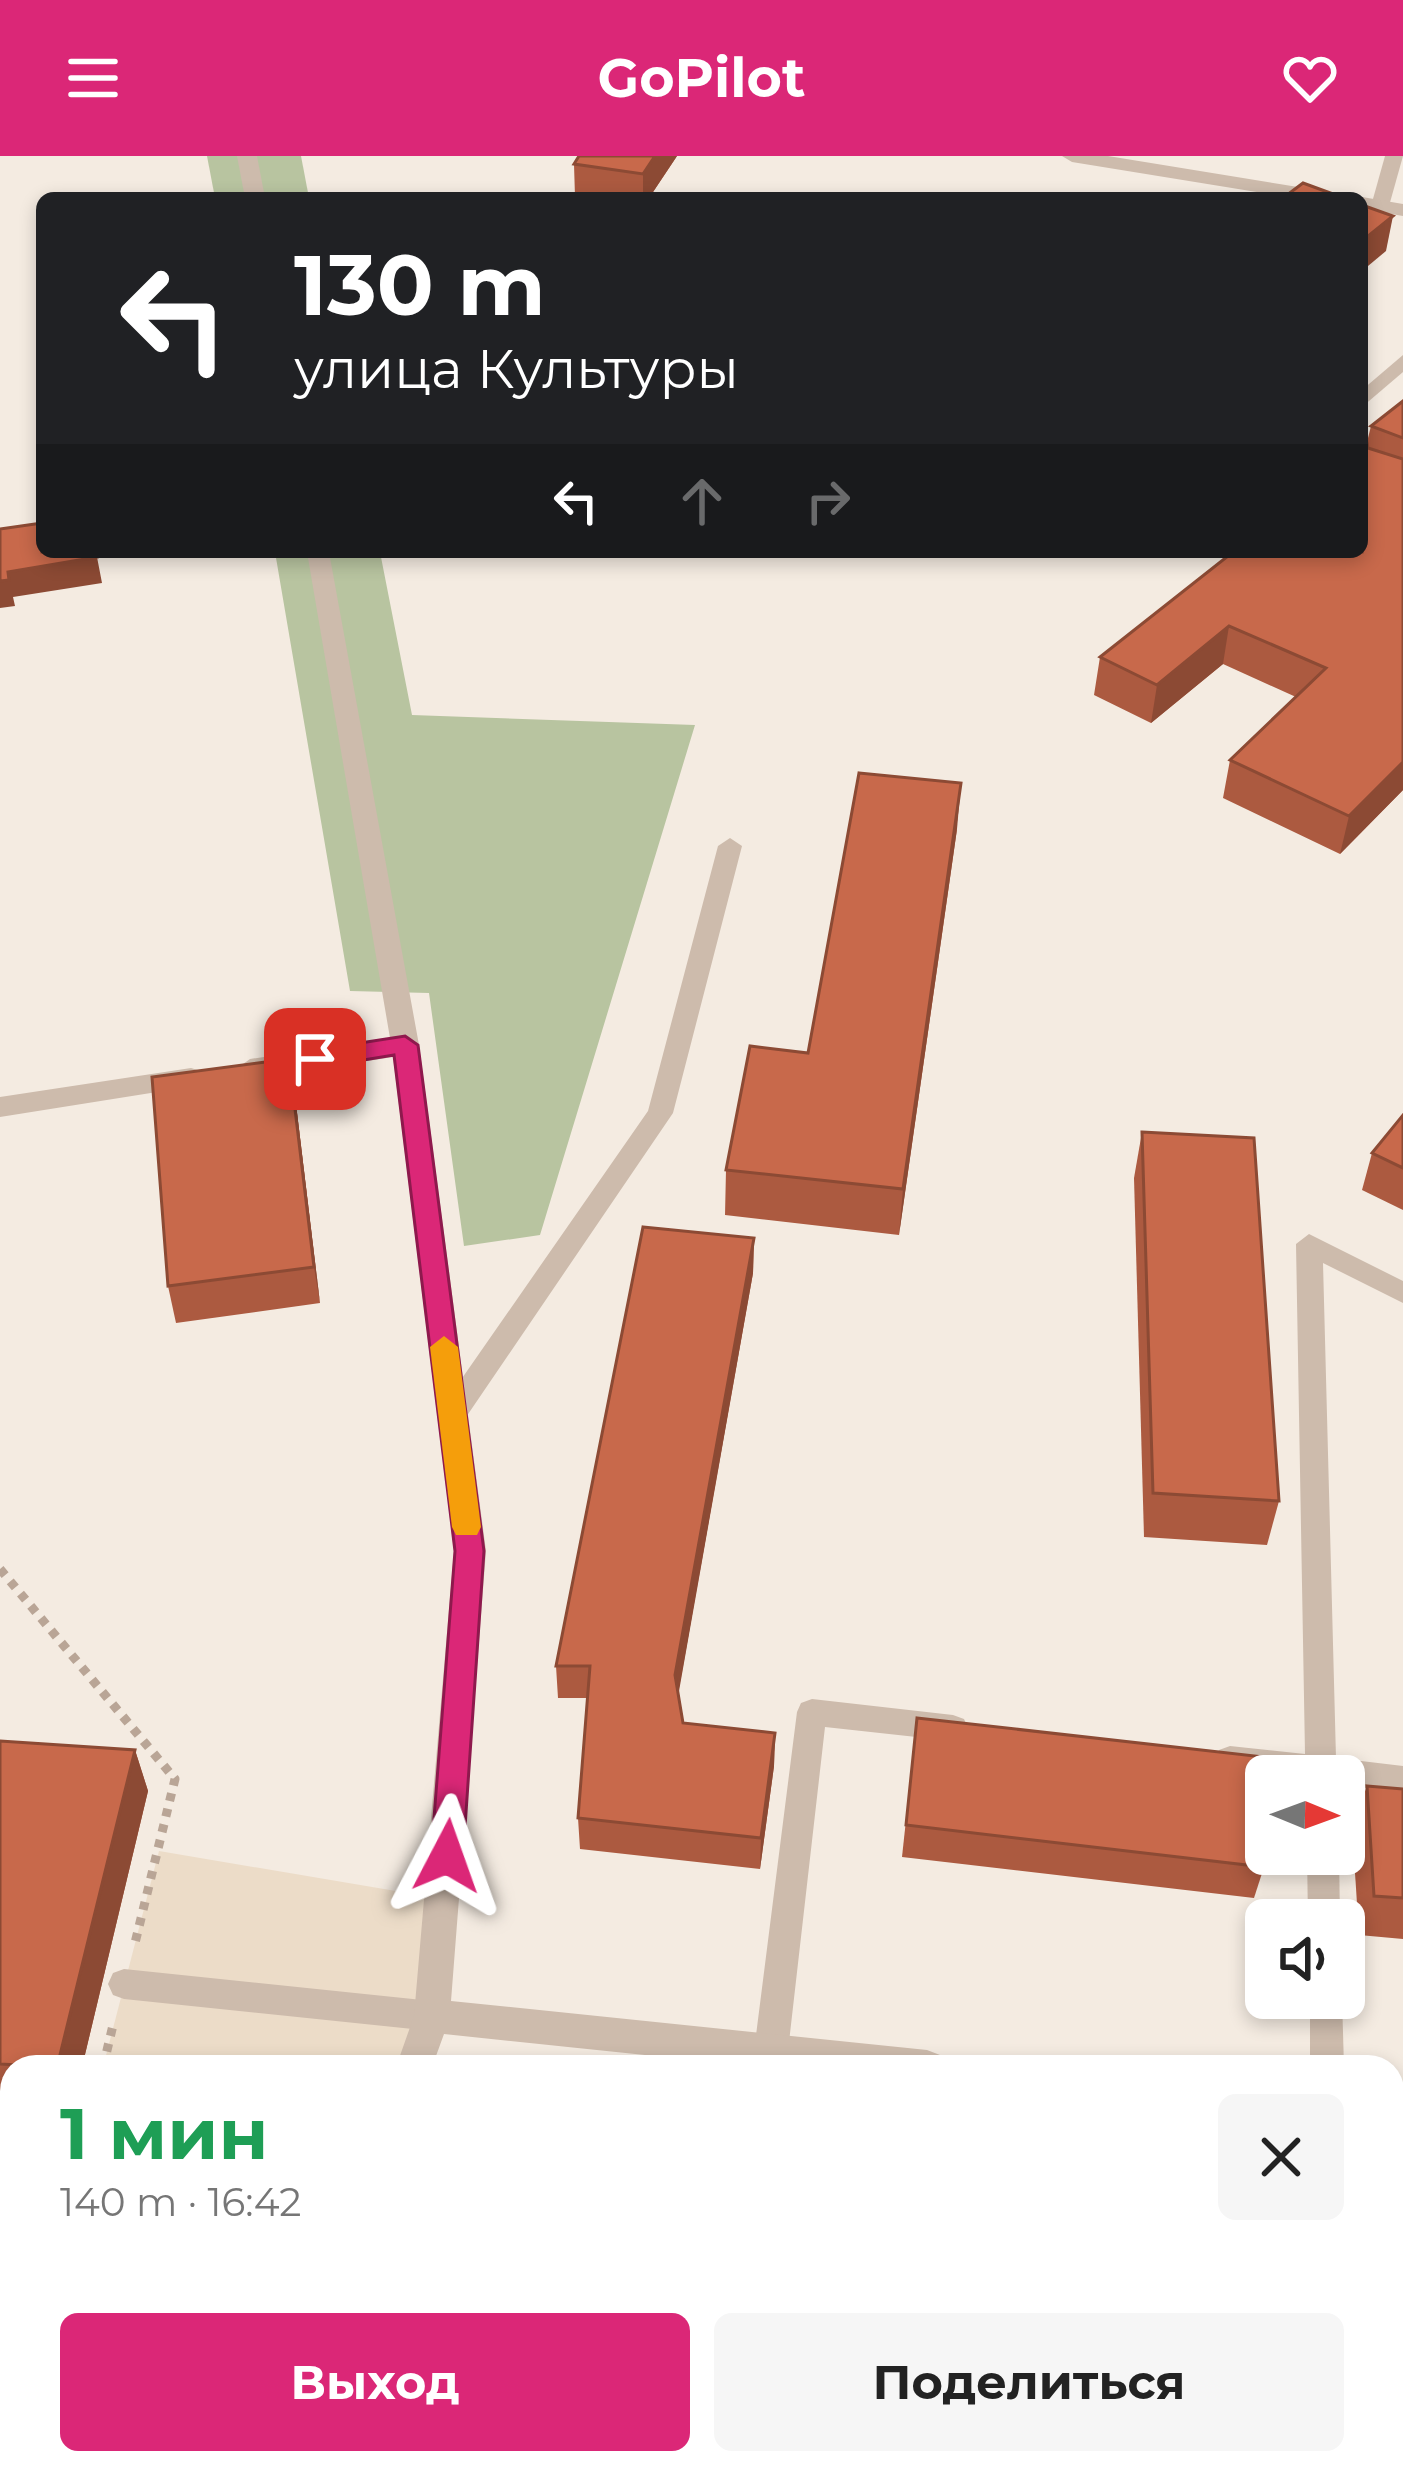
<!DOCTYPE html>
<html lang="ru">
<head>
<meta charset="utf-8">
<style>
  :root { --surface:#fff; --page:#f6f6f6; --text:#222; --muted:#767676; --accent:#db2777 }
  body { margin:0; font-family:Montserrat,sans-serif; background:var(--page); color:var(--text); height:100vh; display:flex; flex-direction:column; font-size:45px; white-space:nowrap }
  * { box-sizing:border-box; margin:0 }
  p { font-size:39px; color:var(--muted) }
  .icon { flex:none; width:66px; height:66px; fill:none; stroke:currentColor; stroke-width:2; stroke-linecap:round; stroke-linejoin:round }
  .map { position:relative; flex:1; overflow:hidden }
  .sheet { position:absolute; left:0px; top:1899px; width:1404px; height:420px; display:flex; flex-direction:column; background:var(--surface); border-radius:36px 36px 0 0; box-shadow:0 6px 18px #0003 }
  .sheet>* { flex:none }
  .top-card { position:absolute; left:36px; top:36px; width:1332px; height:366px; border-radius:18px; box-shadow:0 6px 18px #0003; background:#202124; color:#fff; overflow:hidden }
  .needle { width:78px; rotate:91deg }
  .tools { position:absolute; left:1245px; top:1599px; display:grid; gap:24px }
  .tools a { display:grid; place-items:center; width:120px; height:120px; border-radius:18px; background:var(--surface); box-shadow:0 6px 18px #0003; font-size:60px }
  .pin { position:absolute; display:grid; place-items:center; width:102px; height:102px; color:#fff; margin:-51px; border-radius:24px; box-shadow:0 6px 18px #0006 }
  .me { position:absolute; width:132px; margin:-66px; rotate:4deg; stroke-linejoin:round; filter:drop-shadow(0 0 9px #0008) }
  .turn { display:flex; align-items:center; gap:42px; height:252px; padding:0 60px; font-size:54px }
  .turn .icon { width:156px; height:156px; stroke-width:2.5 }
  .turn b { display:block; font-size:84px; line-height:102px }
  .lanes { display:flex; align-items:center; height:114px; padding:0 60px; background:#0003; justify-content:center; gap:60px; direction:ltr }
  .lanes .off { opacity:.35 }
  .round { display:grid; place-items:center; flex:none; width:126px; height:126px; border-radius:18px; background:var(--page) }
  .head { display:flex; align-items:center; justify-content:space-between; height:204px; padding:0 60px }
  h1 { font-size:72px; font-weight:700; line-height:90px; color:#1e9e55 }
  .action { display:flex; gap:24px; margin-top:auto; padding:24px 60px }
  .action a { flex:1; height:138px; border-radius:18px; background:var(--accent); color:#fff; font-size:48px; font-weight:700; line-height:138px; text-align:center }
  .action a+a { background:var(--page); color:var(--text) }
  header { display:flex; justify-content:space-between; align-items:center; height:156px; padding:0 60px; background:var(--accent); color:#fff; font-size:54px; font-weight:700 }
  .map>svg:first-child { display:block }
  .green { fill:#b8c4a0 }
  .plaza { fill:#ecdcc8 }
  .lines { fill:none; stroke-linecap:round; stroke-linejoin:round }
  .path { stroke:#b9a596; stroke-width:9; stroke-dasharray:8 8; stroke-linecap:butt }
  .lane { fill:#cdbbac; fill-rule:evenodd }
  .street { fill:#cdbbac; fill-rule:evenodd }
  .wall { fill:#ac5a40 }
  .shaded-wall { fill:#8c4a34 }
  .building { fill:#c8694b; stroke:#8c4a34; stroke-width:3 }
  .route { fill:#db2777; stroke:#8e194d; stroke-width:3 }
  .slow { fill:#f59e0b }
</style>
</head>
<body>
<header><svg class="icon" aria-label="menu" viewBox="0 0 24 24"><path d="M4 6h16M4 12h16M4 18h16"/></svg>GoPilot<svg class="icon" aria-label="heart" viewBox="0 0 24 24"><path d="M12 20l-8-8c-3-5 5-10 8-4 3-6 11-1 8 4z"/></svg></header>
<div class="map">
<svg width="1403" height="2319" viewBox="0 0 1403 2319">
  <rect width="100%" height="100%" fill="#f4ebe1"/>
  <g class="green">
    <path d="M207,0H301L309,42H215Z"/>
    <path d="M275,396H380L412,559L695,569L540,1079L464,1090L429,837L350,835Z"/>
  </g>
  <path class="plaza" d="M159,1695L443,1743L414,1911H103Z"/>
  <g class="lines">
    <g class="path">
      <path d="M0,1413L175,1623L135,1787"/>
      <path d="M103,1911L114,1865"/>
      <path d="M105,2307L108,2319"/>
    </g>
    <g class="lane">
      <path d="M1385,0H1403L1389,50L1380,55L1371,50Z"/>
      <path d="M1403,199V216L1362,251V234Z"/>
      <path d="M730,682L742,690L673,957L462,1267H442L438,1259L442,1251L648,955L718,690Z"/>
      <path d="M1309,1078L1403,1125V1147L1323,1107L1336,1602L1403,1610V1636L1344,1630V1620L1230,1616L1219,1612L1215,1603L1219,1594L1230,1590L1305,1598L1296,1088Z"/>
      <path d="M812,1543L953,1559L964,1563L968,1572L964,1581L953,1585L825,1571L788,1895L793,1911H759L754,1895L797,1556L801,1547Z"/>
      <path d="M1307,1698H1339L1340,1764H1308Z"/>
      <path d="M124,1813L432,1845L444,1849L448,1860L444,1871L432,1875L124,1843L113,1839L108,1828L113,1817Z"/>
      <path d="M1310,1842H1342L1344,1911H1310Z"/>
      <path d="M633,2307H684L679,2319H628Z"/>
      <rect x="1315" y="2307" width="36" height="12"/>
    </g>
    <g class="street">
      <path d="M237,0H257L265,42H245Z"/>
      <path d="M1062,0H1108L1329,36L1339,42H1293L1072,6Z"/>
      <path d="M1362,41L1403,48V60L1362,53L1358,42Z"/>
      <path d="M307,396H329L419,889L486,1395L451,1845L927,1894L940,1899L945,1911H760L444,1878L432,1911H396L414,1860L454,1395L393,901L250,923L236,913L250,903L390,882Z"/>
      <path d="M191,912L201,915L205,922L201,929L0,961V941Z"/>
      <path d="M1392,1941L1403,1942V1978L1392,1977Z"/>
      <path d="M199,2307H241L236,2319H194Z"/>
    </g>
  </g>
  <g class="wall">
    <path d="M677,0L649,42L575,41L574,8Z"/>
    <path d="M1403,245V634L1340,698L1223,642L1230,604L1296,541L1223,508L1151,567L1094,539L1100,501L1362,396L1367,286L1371,270Z"/>
    <path d="M957,673L899,1079L725,1059L726,1014L808,897Z"/>
    <path d="M295,940L320,1147L176,1167L168,1130Z"/>
    <path d="M1403,959V1054L1362,1034L1372,997Z"/>
    <path d="M1142,976L1279,1345L1267,1389L1144,1381L1134,1022Z"/>
    <path d="M754,1082L753,1117L678,1538L683,1567L775,1577L774,1610L760,1713L580,1693L578,1662L588,1542H558L556,1510Z"/>
    <path d="M917,1562L1264,1711L1254,1742L902,1701Z"/>
    <path d="M0,1585L135,1594L148,1635L82,1911H12V1945L0,1944Z"/>
    <path d="M1367,1630L1403,1633V1783L1359,1779L1352,1670Z"/>
    <path d="M1392,2106L1403,2107V2291L1392,2290Z"/>
  </g>
  <g class="shaded-wall">
    <path d="M655,0H677L649,42H643V18Z"/>
    <path d="M1393,60L1386,95L1362,115V85Z"/>
    <path d="M97,401L102,427L13,441L15,450L0,452V425L8,416Z"/>
    <path d="M1229,470L1223,508L1151,567L1157,529Z"/>
    <path d="M1403,606V634L1340,698L1349,660Z"/>
    <path d="M961,627L957,673L899,1079L903,1033Z"/>
    <path d="M289,903L295,940L320,1147L314,1111Z"/>
    <path d="M754,1082L753,1117L676,1552L675,1519Z"/>
    <path d="M775,1577L774,1610L760,1713L761,1682Z"/>
    <path d="M135,1594L148,1635L82,1911H57Z"/>
    <path d="M26,2307H56L48,2319H18Z"/>
    <path d="M548,2307H553L552,2319H546Z"/>
  </g>
  <g class="building">
    <path d="M579,0H655L643,18L574,8Z"/>
    <path d="M1303,27L1344,42H1283Z"/>
    <path d="M1362,49L1393,60L1362,85Z"/>
    <path d="M42,108V219L39,109Z"/>
    <path d="M1403,245V282L1371,270Z"/>
    <path d="M1365,275L1368,292L1403,303V606L1349,660L1230,604L1326,512L1229,470L1157,529L1100,501L1233,396H1362V277Z"/>
    <path d="M42,367V396H95L97,401L8,416L9,424L0,425V373Z"/>
    <path d="M859,617L961,627L903,1033L726,1014L750,890L808,897Z"/>
    <path d="M289,903L314,1111L168,1130L152,921Z"/>
    <path d="M1403,959V1012L1372,997Z"/>
    <path d="M1142,976L1254,982L1279,1345L1153,1337Z"/>
    <path d="M643,1071L754,1082L675,1519L683,1567L775,1577L761,1682L578,1662L590,1510H556Z"/>
    <path d="M917,1562L1264,1601V1711L906,1669Z"/>
    <path d="M0,1585L135,1594L57,1911L0,1908Z"/>
    <path d="M1367,1630L1403,1633V1742L1374,1740Z"/>
    <path d="M1392,2106L1403,2107V2258H1400L1392,2147Z"/>
    <path d="M0,2248L12,2255V2307H26L18,2319H0Z"/>
    <path d="M390,2307H548L546,2319H388Z"/>
  </g>
  <path class="route" d="M405,880L418,889L484,1395L463,1700L458,1710L447,1714L435,1710L431,1700L455,1395L394,899L315,912L303,903L315,894Z"/>
  <path class="slow" d="M444,1180L458,1191L481,1371L477,1379H456L452,1371L430,1191Z"/>
</svg>
<div class="tools">
<a><svg class="needle" viewBox="-14 -14 28 28"><path d="M0-13l5 13h-10z" fill="#e53935"/><path d="M0 13l5-13h-10z" fill="#767676"/></svg></a>
<a><svg class="icon" aria-label="sound" viewBox="0 0 24 24"><path d="M4 9h4l5-4v14l-5-4H4zM17 9q2 3 0 6"/></svg></a>
</div>
<div class="pin" style="left:315px;top:903px;background:#d93025"><svg class="icon" aria-label="arrive" viewBox="0 0 24 24"><path d="M6 21V4h12l-3 4 3 4H6"/></svg></div>
<svg class="me" style="left:447px;top:1700px" viewBox="-20 -20 40 40"><path d="M0-17L14 15 0 8-14 15z" fill="#db2777" stroke="#fff" stroke-width="4"/></svg>
<div class="top-card">
<div class="turn"><svg class="icon" aria-label="left" viewBox="0 0 24 24"><path d="M17 20v-9H6M10 6l-5 5 5 5"/></svg><div><b>130 m</b>улица Культуры</div></div>
<div class="lanes"><svg class="icon" aria-label="left" viewBox="0 0 24 24"><path d="M17 20v-9H6M10 6l-5 5 5 5"/></svg><svg class="icon off" aria-label="ahead" viewBox="0 0 24 24"><path d="M12 20V5M6 11l6-6 6 6"/></svg><svg class="icon off" aria-label="right" viewBox="0 0 24 24"><path d="M7 20v-9h11M14 6l5 5-5 5"/></svg></div>
</div>
<section class="sheet">
<div class="head"><div><h1>1 мин</h1><p>140 m · 16:42</p></div><a class="round"><svg class="icon" aria-label="close" viewBox="0 0 24 24"><path d="M6 6l12 12M18 6L6 18"/></svg></a></div>
<div class="action"><a>Выход</a><a>Поделиться</a></div>
</section>
</div>
</body>
</html>
